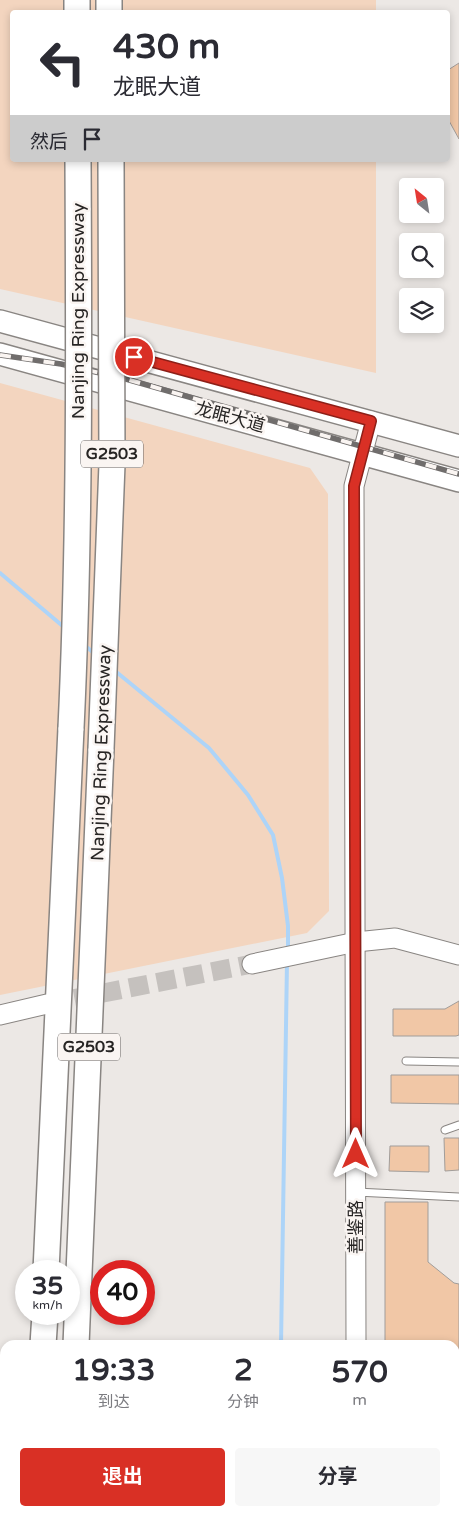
<!DOCTYPE html>
<html lang="zh">
<head>
<meta charset="utf-8">
<style>
  :root { --surface:#fff; --page:#f7f7f7; --text:#2b2b33; --muted:#7c7c81; --accent:#d93025 }
  body { margin:0; font-family:"Varela Round","Noto Sans SC",sans-serif; background:var(--page); color:var(--text); height:100vh; display:flex; flex-direction:column; font-size:19px; white-space:nowrap }
  * { box-sizing:border-box; margin:0 }
  p { font-size:16px; color:var(--muted) }
  .icon { flex:none; width:28px; height:28px; fill:none; stroke:currentColor; stroke-width:2; stroke-linecap:round; stroke-linejoin:round }
  .map { position:relative; flex:1; overflow:hidden }
  .panel { position:absolute; left:0px; top:1340px; width:460px; height:176px; display:flex; flex-direction:column; background:var(--surface); border-radius:15px 15px 0 0; box-shadow:0 2px 8px #0003 }
  .panel>* { flex:none }
  .guide { position:absolute; left:10px; top:10px; width:440px; height:152px; border-radius:5px; box-shadow:0 2px 8px #0003; background:#fff; color:var(--text); overflow:hidden }
  .needle { width:32px; rotate:330deg }
  .buttons { position:absolute; left:399px; top:178px; display:grid; gap:10px }
  .buttons a { display:grid; place-items:center; width:45px; height:45px; border-radius:5px; background:var(--surface); box-shadow:0 2px 8px #0003; font-size:25px }
  .speed { position:absolute; left:15px; top:1260px; display:flex; gap:10px; font-size:25px; font-weight:700; text-align:center }
  .speed>* { display:grid; place-content:center; width:65px; height:65px; border-radius:50%; background:var(--surface); box-shadow:0 2px 8px #0003; line-height:1 }
  .speed small { font-size:12px; font-weight:400 }
  .speed .limit { border:8px solid #d22; background:#fff; color:#111 }
  .pin { position:absolute; display:grid; place-items:center; width:42px; height:42px; color:#fff; margin:-21px; border:2px solid #fff; border-radius:50%; box-shadow:0 1px 5px #0007 }
  .me { position:absolute; width:55px; margin:-28px; rotate:0deg; stroke-linejoin:round; filter:drop-shadow(0 0 4px #0008) }
  .turn { display:flex; align-items:center; gap:18px; height:105px; padding:0 20px; font-size:22px }
  .turn .icon { width:65px; height:65px; stroke-width:2.5 }
  .turn b { display:block; font-size:35px; line-height:42px }
  .then { display:flex; align-items:center; height:48px; padding:0 20px; background:#0003; gap:10px; font-size:19px }
  .eta { display:flex; justify-content:space-evenly; align-items:center; height:85px; text-align:center }
  .eta b { font-size:30px; font-weight:700; line-height:35px }
  .button { display:flex; gap:10px; margin-top:auto; padding:10px 20px }
  .button a { flex:1; height:58px; border-radius:5px; background:var(--accent); color:#fff; font-size:20px; font-weight:700; line-height:58px; text-align:center }
  .button a+a { background:var(--page); color:var(--text) }
  .map>svg:first-child { display:block }
  .green { fill:#f3d5bf }
  .lines { fill:none; stroke-linecap:round; stroke-linejoin:round }
  .stream { stroke:#add4f8; stroke-width:4 }
  .building { fill:#f1c7a6; stroke:#a19d9a }
  .secondary-tunnel { stroke:#c5c1be; stroke-width:19; stroke-dasharray:19 9; stroke-linecap:butt }
  .lane-casing { stroke:#898582; stroke-width:9 }
  .secondary-casing { stroke:#898582; stroke-width:21 }
  .primary-casing { stroke:#898582; stroke-width:24 }
  .highway-casing { stroke:#898582; stroke-width:28 }
  .lane { stroke:#fff; stroke-width:7 }
  .secondary { stroke:#fff; stroke-width:19 }
  .primary { stroke:#fff; stroke-width:21 }
  .highway { stroke:#fff; stroke-width:25 }
  .rail-casing { stroke:#706d6c; stroke-width:5.5 }
  .rail { stroke:#faf5f2; stroke-width:4; stroke-dasharray:11; stroke-linecap:butt }
  .highway-bridge-casing { stroke:#898582; stroke-width:28; stroke-linecap:butt }
  .highway-bridge { stroke:#fff; stroke-width:25 }
  .route-casing { stroke:#8d1f18; stroke-width:12 }
  .route { stroke:#d93025; stroke-width:9 }
  .labels { text-anchor:middle; dominant-baseline:central; stroke-width:5; stroke-linejoin:round; paint-order:stroke }
  .shield { fill:#faf5f2; stroke:#666362; stroke-width:1 }
  .shield-label { font-size:16px; font-weight:bold; fill:#272524 }
  .street-label { font-size:18px; fill:#272524; stroke:#faf5f2 }
</style>
</head>
<body>
<div class="map">
<svg width="459" height="1516" viewBox="0 0 459 1516">
  <rect width="100%" height="100%" fill="#ece8e5"/>
  <g class="green">
    <path d="M0,0H376V12H12V160H376V373L0,289Z"/>
    <path d="M0,383L310,468L328,494L329,911L307,933L0,995Z"/>
  </g>
  <g class="lines">
    <g class="stream">
      <path d="M0,573L65,628"/>
      <path d="M83,644L95,654"/>
      <path d="M114,670L209,748L248,795L273,835L282,878L288,926V950"/>
      <path d="M281,1345L287,962"/>
      <path d="M279,1516V1511"/>
    </g>
  </g>
  <g class="building">
    <path d="M459,63V139L448,119V70Z"/>
    <path d="M459,1001V1035L456,1036H393V1009H445Z"/>
    <path d="M391,1075H459V1104L391,1103Z"/>
    <path d="M444,1138H459V1170L445,1171Z"/>
    <path d="M390,1146H429V1172L389,1171Z"/>
    <path d="M385,1202H428V1262L454,1283L459,1284V1383L455,1384V1345H385Z"/>
    <path d="M459,1449V1474L455,1476V1452Z"/>
  </g>
  <g class="lines">
    <path class="secondary-tunnel" d="M47,1004L252,964"/>
    <g class="lane-casing">
      <g id="lane">
        <path d="M406,1061L459,1062"/>
        <path d="M445,1130L459,1125"/>
        <path d="M356,1192L459,1197"/>
      </g>
    </g>
    <g class="secondary-casing">
      <g id="secondary">
        <path d="M252,964L356,942L395,938L459,955"/>
        <path d="M0,1015L47,1004"/>
        <path d="M356,1345L354,486L371,421"/>
        <path d="M356,1511V1516"/>
      </g>
    </g>
    <g class="primary-casing">
      <g id="primary">
        <path d="M0,321L459,446"/>
        <path d="M0,354L459,481"/>
      </g>
    </g>
    <g class="highway-casing">
      <g id="highway">
        <path d="M77,0V12"/>
        <path d="M109,0V12"/>
        <path d="M46,1271L71,728"/>
        <path d="M43,1345L45,1314"/>
        <path d="M76,1345L101,749"/>
        <path d="M35,1516V1511"/>
        <path d="M68,1516V1511"/>
      </g>
    </g>
    <use href="#lane" class="lane"/>
    <use href="#secondary" class="secondary"/>
    <use href="#primary" class="primary"/>
    <use href="#highway" class="highway"/>
    <g class="rail-casing">
      <path id="rail" d="M0,355L61,364L126,379L459,474"/>
    </g>
    <use href="#rail" class="rail"/>
    <g class="highway-bridge-casing">
      <g id="highway-bridge">
        <path d="M71,728C80,538 79,349 78,160"/>
        <path d="M101,749L112,464L111,160"/>
      </g>
    </g>
    <use href="#highway-bridge" class="highway-bridge"/>
  </g>
  <g class="lines">
    <g class="route-casing">
      <path id="route" d="M134,357L371,421L354,486L356,1154"/>
    </g>
    <use href="#route" class="route"/>
  </g>
  <g class="labels">
    <g class="shield">
      <rect x="81" y="440.5" width="62" height="27" rx="4"/>
      <rect x="58" y="1033.5" width="62" height="27" rx="4"/>
    </g>
    <g class="shield-label">
      <text x="112" y="454">G2503</text>
      <text x="89" y="1047">G2503</text>
    </g>
    <g class="street-label">
      <text transform="translate(78 311) rotate(-90)">Nanjing Ring Expressway</text>
      <text transform="translate(230 417) rotate(15)">龙眠大道</text>
      <text transform="translate(101 753) rotate(-88)">Nanjing Ring Expressway</text>
      <text transform="translate(356 1227) rotate(-90)">善鉴路</text>
    </g>
  </g>
</svg>
<div class="buttons">
<a><svg class="needle" viewBox="-14 -14 28 28"><path d="M0-13l5 13h-10z" fill="#e53935"/><path d="M0 13l5-13h-10z" fill="#7c7c81"/></svg></a>
<a><svg class="icon" aria-label="search" viewBox="0 0 24 24"><circle cx="10" cy="10" r="6"/><path d="M15 15l6 6"/></svg></a>
<a><svg class="icon" aria-label="layers" viewBox="0 0 24 24"><path d="M12 4l9 5-9 5-9-5zM3 14l9 5 9-5"/></svg></a>
</div>
<div class="speed"><div>35<small>km/h</small></div><div class="limit">40</div></div>
<div class="pin" style="left:134px;top:357px;background:#d93025"><svg class="icon" aria-label="arrive" viewBox="0 0 24 24"><path d="M6 21V4h12l-3 4 3 4H6"/></svg></div>
<svg class="me" style="left:356px;top:1154px" viewBox="-20 -20 40 40"><path d="M0-17L14 15 0 8-14 15z" fill="#d93025" stroke="#fff" stroke-width="4"/></svg>
<div class="guide">
<div class="turn"><svg class="icon" aria-label="left" viewBox="0 0 24 24"><path d="M17 20v-9H6M10 6l-5 5 5 5"/></svg><div><b>430 m</b>龙眠大道</div></div>
<div class="then">然后<svg class="icon" aria-label="arrive" viewBox="0 0 24 24"><path d="M6 21V4h12l-3 4 3 4H6"/></svg></div>
</div>
<section class="panel">
<div class="eta">
<div><b>19:33</b><p>到达</p></div>
<div><b>2</b><p>分钟</p></div>
<div><b>570</b><p>m</p></div>
</div>
<div class="button"><a>退出</a><a>分享</a></div>
</section>
</div>
</body>
</html>
